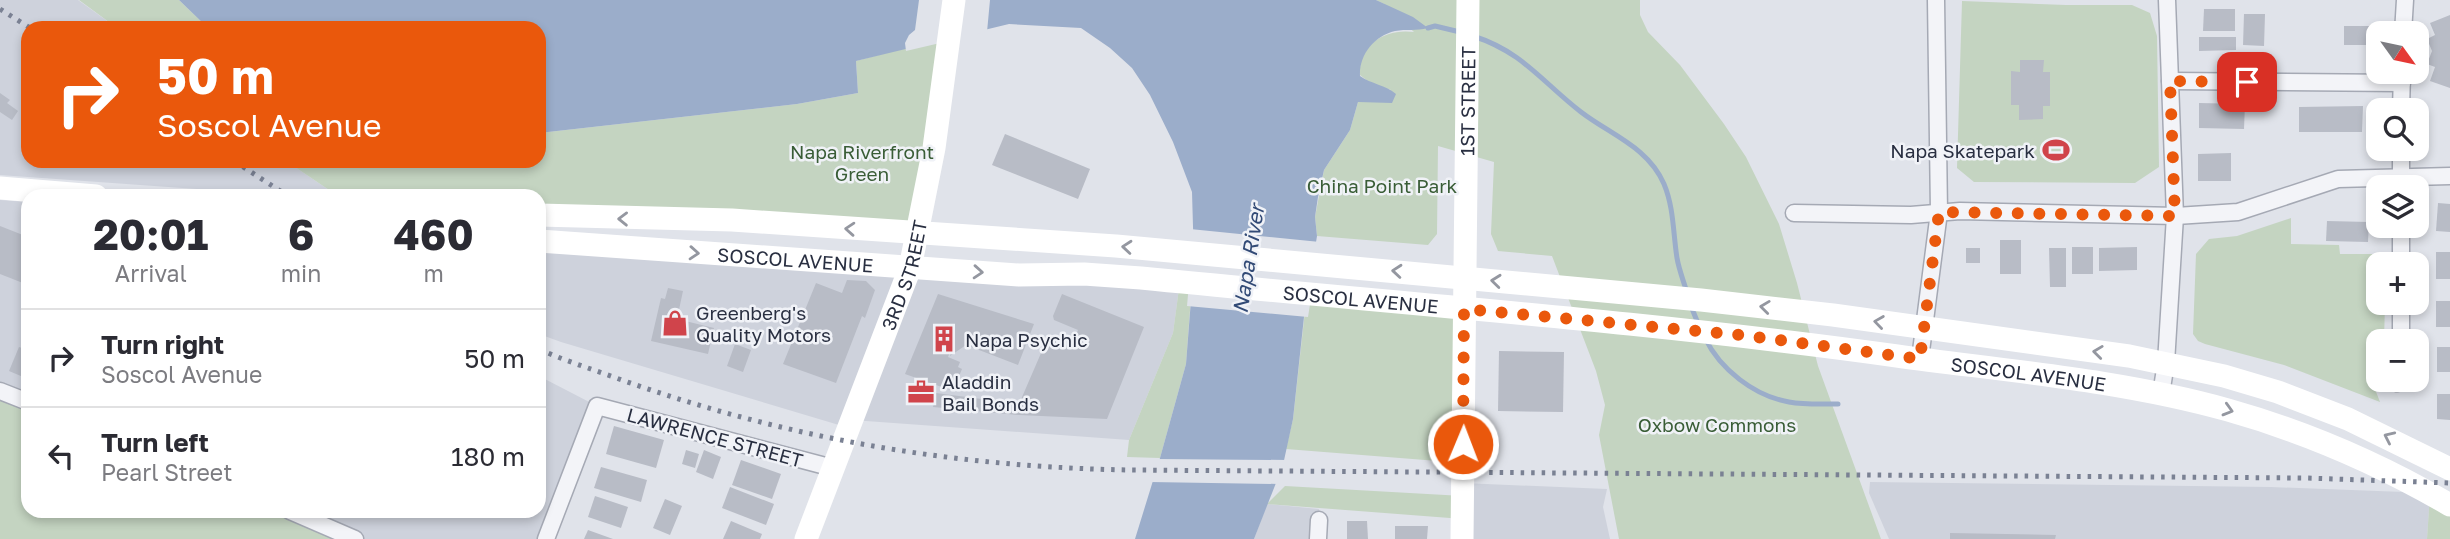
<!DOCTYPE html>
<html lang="en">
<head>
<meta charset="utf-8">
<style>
  :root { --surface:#fff; --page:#f7f7f7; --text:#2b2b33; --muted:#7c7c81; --line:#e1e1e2 }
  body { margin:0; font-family:"Golos Text",sans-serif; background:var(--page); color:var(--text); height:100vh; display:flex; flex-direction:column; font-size:26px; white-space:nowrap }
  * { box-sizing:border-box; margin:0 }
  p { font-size:23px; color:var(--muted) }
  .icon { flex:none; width:38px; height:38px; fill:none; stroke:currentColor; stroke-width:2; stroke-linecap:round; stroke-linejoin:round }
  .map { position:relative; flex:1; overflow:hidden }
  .drawer { position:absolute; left:21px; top:189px; width:525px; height:329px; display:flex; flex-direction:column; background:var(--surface); border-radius:21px; box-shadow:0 4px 10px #0003 }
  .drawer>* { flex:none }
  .hud { position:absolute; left:21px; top:21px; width:525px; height:147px; border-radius:21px; box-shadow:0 4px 10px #0003; background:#ea580c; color:#fff; overflow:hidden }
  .needle { width:46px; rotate:123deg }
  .fabs { position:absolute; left:2366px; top:21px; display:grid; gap:14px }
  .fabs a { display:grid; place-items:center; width:63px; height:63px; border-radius:14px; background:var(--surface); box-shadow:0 4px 10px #0003; font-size:35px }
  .pin { position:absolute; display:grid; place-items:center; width:60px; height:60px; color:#fff; margin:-30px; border-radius:14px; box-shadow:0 4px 10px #0006 }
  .me { position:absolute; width:77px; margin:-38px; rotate:1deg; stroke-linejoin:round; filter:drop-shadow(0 0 5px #0008) }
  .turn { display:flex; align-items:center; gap:24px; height:147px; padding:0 21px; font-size:32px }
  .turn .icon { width:91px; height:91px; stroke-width:2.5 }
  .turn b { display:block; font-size:49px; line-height:60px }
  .eta { display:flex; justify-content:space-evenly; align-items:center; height:119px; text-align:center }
  .eta b { font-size:42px; font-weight:700; line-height:49px }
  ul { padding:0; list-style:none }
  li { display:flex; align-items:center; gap:21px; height:98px; padding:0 21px; border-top:2px solid var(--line) }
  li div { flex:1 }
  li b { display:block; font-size:26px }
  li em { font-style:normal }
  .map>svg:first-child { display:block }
  .built { fill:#ced2dc }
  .green { fill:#c4d4c1 }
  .water { fill:#9badca }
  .pier { fill:#e0e3ea }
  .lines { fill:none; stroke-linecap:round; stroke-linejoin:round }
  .stream { stroke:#9badca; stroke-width:5 }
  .building { fill:#b8bcc6 }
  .street-casing { stroke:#a5a9b4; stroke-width:19 }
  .street { stroke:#f3f4f8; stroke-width:16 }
  .secondary { stroke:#fff; stroke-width:23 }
  .rail { stroke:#7a8193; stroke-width:5; stroke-dasharray:3.5 7; stroke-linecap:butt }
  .oneway { stroke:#9497a0 }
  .route { stroke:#ea580c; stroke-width:12; stroke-dasharray:0 21.6 }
  .labels { text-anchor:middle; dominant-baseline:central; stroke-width:5; stroke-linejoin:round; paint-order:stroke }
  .street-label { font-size:19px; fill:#292f41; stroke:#f0f2f7 }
  .poi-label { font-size:19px; fill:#292f41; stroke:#f0f2f7; text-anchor:start }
  .park-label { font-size:19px; fill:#395d36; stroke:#f0f2f7 }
  .water-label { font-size:21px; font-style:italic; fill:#324a76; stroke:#f0f2f7 }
</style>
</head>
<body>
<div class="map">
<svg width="2450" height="539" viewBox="0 0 2450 539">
  <rect width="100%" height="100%" fill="#e0e3ea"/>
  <g class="built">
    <path d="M0,0H78L117,28H28V161H286L338,196L266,194L0,175Z"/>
    <path d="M0,200L28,202V402L0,391Z"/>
    <path d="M539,241L1180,281L1173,333L1129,440L852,420L849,428L561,342L539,334Z"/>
    <path d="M539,376L597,406L546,539H355L290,511H539Z"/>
    <path d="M1870,482L2271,487L2430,493L2427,539H1889L1869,493Z"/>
    <path d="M1463,483L1607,489L1603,507L1610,539H1462Z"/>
    <path d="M1267,504L1319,509L1318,539H1254Z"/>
  </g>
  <g class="green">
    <path d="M79,0H179L208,28H117Z"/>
    <path d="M1376,0H1640V15L1648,32L1680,65L1724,124L1746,157L1779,224L1797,283L1818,366L1881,539H1619L1599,435L1605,405L1596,371L1552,256L1498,251L1491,234L1494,162L1438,146L1437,234L1428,245L1317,236L1315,217L1324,170L1350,130L1358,102H1372L1391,90L1370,83L1360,75C1358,44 1386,28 1414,32L1384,4Z"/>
    <path d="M1962,1L2066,5H2132L2150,13L2157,36L2159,167L2135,183L1974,182L1957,168Z"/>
    <path d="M949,36L918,234L539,214V196H338L286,161H539V133L797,104L858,93L856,61Z"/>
    <path d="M2291,218V244L2339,245L2340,254H2387V264H2378V303H2385L2384,341H2378V363L2370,376L2380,402L2284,365L2205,344L2198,341L2193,334L2196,254L2209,239L2237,236Z"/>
    <path d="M1180,281L1192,283L1186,364L1160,458L1127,457L1129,440L1173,333Z"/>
    <path d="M1307,293L1464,309L1463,463L1286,449L1293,419Z"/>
    <path d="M0,391L28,402V511H290L355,539H0Z"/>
    <path d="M1285,486L1463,496V519L1267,504Z"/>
    <path d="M2430,493L2450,505V539H2427Z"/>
  </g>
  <path class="water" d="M179,0H1376L1413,17L1428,28C1416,31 1406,29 1395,31C1374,36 1359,55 1360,76C1371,84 1386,85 1396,94L1392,103L1358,102L1350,130L1324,170L1318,197L1315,217L1317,236L1304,317L1293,419L1283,465L1254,539H1135L1160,458L1186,364L1194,261L1192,192L1173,142L1150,95L1132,68L1110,48L1081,28L1009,24L856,61L858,93L797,104L539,133V28H208Z"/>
  <g class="pier">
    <path d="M919,0H990L987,32L906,51L905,43L909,35L915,30Z"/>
    <path d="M1190,229L1320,242L1308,317L1187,306L1191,261Z"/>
    <path d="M1157,459L1287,460L1279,484L1150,482Z"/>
  </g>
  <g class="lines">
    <g class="stream">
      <path d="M1428,28L1435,26L1460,32"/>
      <path d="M1473,36C1523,52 1542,82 1581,112C1611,135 1648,147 1664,184C1674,208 1673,233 1677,258C1679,270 1684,282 1687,293"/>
      <path d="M1691,306L1699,326"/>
      <path d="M1705,338C1720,369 1754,396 1789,402C1805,405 1821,404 1838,404"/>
    </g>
  </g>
  <g class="building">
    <path d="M2204,9H2235V31H2203Z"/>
    <path d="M2244,14H2265L2264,46L2243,45Z"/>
    <path d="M2450,15V88L2430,81L2435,67L2427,64L2432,51L2427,39L2435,35L2430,23Z"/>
    <path d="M2344,26H2373L2372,45H2344Z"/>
    <path d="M2199,37H2236V50L2199,51Z"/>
    <path d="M2020,60H2044L2043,72H2050V106H2043V119L2019,120V105H2011V71L2020,72Z"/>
    <path d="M0,93L10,100L7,103L18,111L12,120L0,112Z"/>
    <path d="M2199,103L2245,104L2244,129L2199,128Z"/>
    <path d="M2363,106L2362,132H2299V107Z"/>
    <path d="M1005,134L1090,169L1078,199L992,165Z"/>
    <path d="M2231,153V181H2198V154Z"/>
    <path d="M2438,203L2450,204V232L2436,231Z"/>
    <path d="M2327,221L2369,222L2368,242L2326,241Z"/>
    <path d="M0,226L28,237V285L0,274Z"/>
    <rect x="2000" y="240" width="21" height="34"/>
    <rect x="2072" y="247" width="21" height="27"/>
    <path d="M2137,247V270L2099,271V248Z"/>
    <rect x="1966" y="248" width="14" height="15"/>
    <path d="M2049,248H2066V287H2050Z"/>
    <rect x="2436" y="252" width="14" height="27"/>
    <path d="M847,280L866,281L875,290L865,318L862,316L836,383L783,364L816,283L842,293Z"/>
    <path d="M668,288L683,291L677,319L714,328L708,354L651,341L661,298L665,299Z"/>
    <path d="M938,294L1034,324L1018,365L966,345L950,356L952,347L948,357L960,362L958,367L962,369L953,391L905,374Z"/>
    <path d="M1062,294L1144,327L1107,419L1019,415L933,407L936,393L1019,404L1048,337L1071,347L1078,330L1054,320L1053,316Z"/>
    <rect x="2436" y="301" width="14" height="26"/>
    <path d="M735,344L751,350L743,372L727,366Z"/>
    <path d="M19,347L28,350V379L9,371Z"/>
    <rect x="2437" y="347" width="13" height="25"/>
    <path d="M1499,351L1564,352L1563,412L1498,411Z"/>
    <path d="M911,384L936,388L931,400L906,397Z"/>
    <path d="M2437,394H2450V420L2437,419Z"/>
    <path d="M614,426L664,440L656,468L606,454Z"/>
    <path d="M686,450L699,454L695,468L682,464Z"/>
    <path d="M704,450L721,457L713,479L696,472Z"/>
    <path d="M741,460L781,474L772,499L732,485Z"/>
    <path d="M601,467L647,480L641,502L594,488Z"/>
    <path d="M730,487L774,504L766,525L722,508Z"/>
    <path d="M595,496L628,507L621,528L588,517Z"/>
    <path d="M665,499L682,506L670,535L653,528Z"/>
    <path d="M731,521L762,534L760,539H723Z"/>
    <path d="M1347,521H1367L1368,539H1347Z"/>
    <path d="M1395,526H1428L1427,539H1395Z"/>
    <path d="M588,530L613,539H584Z"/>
    <path d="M1950,533L2056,535L2055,539H1950Z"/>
  </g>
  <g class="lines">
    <g class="street-casing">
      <g id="street">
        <path d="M2403,33L2405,0"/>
        <path d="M2170,81L2402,83"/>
        <path d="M2401,110L2402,72"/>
        <path d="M2401,185V149"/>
        <path d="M1794,213L1911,215L1960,211L2176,216L2238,212L2338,179L2450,176"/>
        <path d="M2401,264V226"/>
        <path d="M2401,341V303"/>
        <path d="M1920,359L1939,212L1936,0"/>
        <path d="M2397,383L2398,380"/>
        <path d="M0,391L28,402"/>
        <path d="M2161,394L2166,363L2175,216L2167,0"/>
        <path d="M290,511L355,539"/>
        <path d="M546,539L597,406L833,468"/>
        <path d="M1318,539L1319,520"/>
      </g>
    </g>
    <use href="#street" class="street"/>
    <g class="secondary">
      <path d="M0,188L96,196"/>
      <path d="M539,215L732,220L1116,246L1701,300L1833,315L2129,356L2224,376L2278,392L2348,419L2450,469"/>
      <path id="s1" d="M539,241L1019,275L1084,274L1141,278C1393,303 1646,321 1897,356C2007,371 2121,380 2228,410C2306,432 2380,464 2450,505"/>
      <path id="s2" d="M806,539L910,268L934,148L954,0"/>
      <path id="s3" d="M1462,539L1468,0"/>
    </g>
    <g class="rail">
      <path d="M0,9L30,28"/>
      <path d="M234,161L288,196"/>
      <path d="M539,349C565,361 592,369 619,379C784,438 954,467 1129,470L2305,478L2450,483"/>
    </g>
  </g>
  <defs><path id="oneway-chevron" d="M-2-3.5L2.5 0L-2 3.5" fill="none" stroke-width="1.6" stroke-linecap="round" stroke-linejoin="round" transform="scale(1.75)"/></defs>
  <g class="oneway">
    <use href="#oneway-chevron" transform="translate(623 219) rotate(-179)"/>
    <use href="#oneway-chevron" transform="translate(850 229) rotate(-176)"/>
    <use href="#oneway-chevron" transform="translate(1127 247) rotate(-175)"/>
    <use href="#oneway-chevron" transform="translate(694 253) rotate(4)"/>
    <use href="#oneway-chevron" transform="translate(1397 271) rotate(-175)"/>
    <use href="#oneway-chevron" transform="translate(978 272) rotate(4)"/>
    <use href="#oneway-chevron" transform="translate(1496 281) rotate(-174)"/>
    <use href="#oneway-chevron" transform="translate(1765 307) rotate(-173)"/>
    <use href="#oneway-chevron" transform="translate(1879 322) rotate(-172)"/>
    <use href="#oneway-chevron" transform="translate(2098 352) rotate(-173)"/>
    <use href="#oneway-chevron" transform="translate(2228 410) rotate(16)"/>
    <use href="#oneway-chevron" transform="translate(2389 437) rotate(-155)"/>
  </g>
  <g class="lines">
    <path class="route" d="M1463,444L1464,309L1741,335L1920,359L1939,212L2175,216L2170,81L2247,82"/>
  </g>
  <defs>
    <g id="stadium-bare" transform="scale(2.1)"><path d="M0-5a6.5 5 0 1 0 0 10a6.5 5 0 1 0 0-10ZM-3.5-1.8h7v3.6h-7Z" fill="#d0444b" stroke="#f0f2f7" stroke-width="2.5" paint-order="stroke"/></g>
    <g id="shop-bare" transform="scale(2.1)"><path d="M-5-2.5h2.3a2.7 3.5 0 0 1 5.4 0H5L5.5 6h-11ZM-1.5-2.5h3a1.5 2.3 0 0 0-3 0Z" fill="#d0444b" stroke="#f0f2f7" stroke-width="2.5" paint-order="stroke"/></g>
    <g id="building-bare" transform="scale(2.1)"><path d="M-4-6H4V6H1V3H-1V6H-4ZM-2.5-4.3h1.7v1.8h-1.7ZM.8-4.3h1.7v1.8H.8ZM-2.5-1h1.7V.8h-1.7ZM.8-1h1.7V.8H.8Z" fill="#d0444b" stroke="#f0f2f7" stroke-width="2.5" paint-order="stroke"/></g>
    <g id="office-bare" transform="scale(2.1)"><path d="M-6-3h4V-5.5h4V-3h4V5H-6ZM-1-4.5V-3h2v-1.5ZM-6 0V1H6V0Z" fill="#d0444b" stroke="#f0f2f7" stroke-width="2.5" paint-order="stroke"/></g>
  </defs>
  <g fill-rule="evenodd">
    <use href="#stadium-bare" x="2056" y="150"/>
    <use href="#shop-bare" x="675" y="323"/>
    <use href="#building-bare" x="944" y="339"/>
    <use href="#office-bare" x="921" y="392"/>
  </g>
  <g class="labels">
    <g class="street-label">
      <text stroke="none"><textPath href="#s3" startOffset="438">1ST STREET</textPath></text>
      <text stroke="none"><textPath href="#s1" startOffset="257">SOSCOL AVENUE</textPath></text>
      <text stroke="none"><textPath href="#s2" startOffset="282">3RD STREET</textPath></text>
      <text stroke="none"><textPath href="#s1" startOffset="824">SOSCOL AVENUE</textPath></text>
      <text stroke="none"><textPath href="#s1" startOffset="1496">SOSCOL AVENUE</textPath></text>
      <text transform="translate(715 437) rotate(15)">LAWRENCE STREET</text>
    </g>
    <g class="poi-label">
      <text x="2035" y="150" text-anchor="end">Napa Skatepark</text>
      <text x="696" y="312">Greenberg's<tspan x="696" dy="22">Quality Motors</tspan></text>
      <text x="965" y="339">Napa Psychic</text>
      <text x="942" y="381">Aladdin<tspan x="942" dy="22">Bail Bonds</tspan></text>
    </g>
    <g class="park-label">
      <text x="862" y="151">Napa Riverfront<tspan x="862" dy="22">Green</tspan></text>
      <text x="1382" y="185">China Point Park</text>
      <text x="1717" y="424">Oxbow Commons</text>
    </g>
    <g class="water-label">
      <text transform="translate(1248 259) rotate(-81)">Napa River</text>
    </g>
  </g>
</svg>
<div class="fabs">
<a><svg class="needle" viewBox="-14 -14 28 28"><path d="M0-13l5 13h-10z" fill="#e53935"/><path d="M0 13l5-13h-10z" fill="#7c7c81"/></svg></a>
<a><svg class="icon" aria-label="search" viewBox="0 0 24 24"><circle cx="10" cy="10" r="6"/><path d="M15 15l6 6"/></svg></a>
<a><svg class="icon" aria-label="layers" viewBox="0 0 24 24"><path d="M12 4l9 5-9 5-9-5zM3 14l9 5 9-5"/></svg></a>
<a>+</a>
<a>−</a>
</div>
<div class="pin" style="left:2247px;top:82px;background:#d93025"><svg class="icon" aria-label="arrive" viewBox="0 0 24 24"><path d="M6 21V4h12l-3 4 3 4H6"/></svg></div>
<svg class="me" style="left:1463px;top:444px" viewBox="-20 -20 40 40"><circle r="17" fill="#ea580c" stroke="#fff" stroke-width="3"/><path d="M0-11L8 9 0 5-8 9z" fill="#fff"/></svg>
<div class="hud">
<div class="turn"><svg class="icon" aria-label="right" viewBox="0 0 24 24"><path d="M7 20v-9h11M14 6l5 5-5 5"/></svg><div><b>50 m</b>Soscol Avenue</div></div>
</div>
<section class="drawer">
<div class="eta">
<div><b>20:01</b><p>Arrival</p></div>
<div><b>6</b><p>min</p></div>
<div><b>460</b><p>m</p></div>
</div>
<ul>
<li><svg class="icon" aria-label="right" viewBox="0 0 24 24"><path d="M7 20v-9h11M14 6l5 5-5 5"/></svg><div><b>Turn right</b><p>Soscol Avenue</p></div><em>50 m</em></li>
<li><svg class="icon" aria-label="left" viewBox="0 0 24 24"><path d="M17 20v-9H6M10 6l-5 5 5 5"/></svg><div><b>Turn left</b><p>Pearl Street</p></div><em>180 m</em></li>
</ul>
</section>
</div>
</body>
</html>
